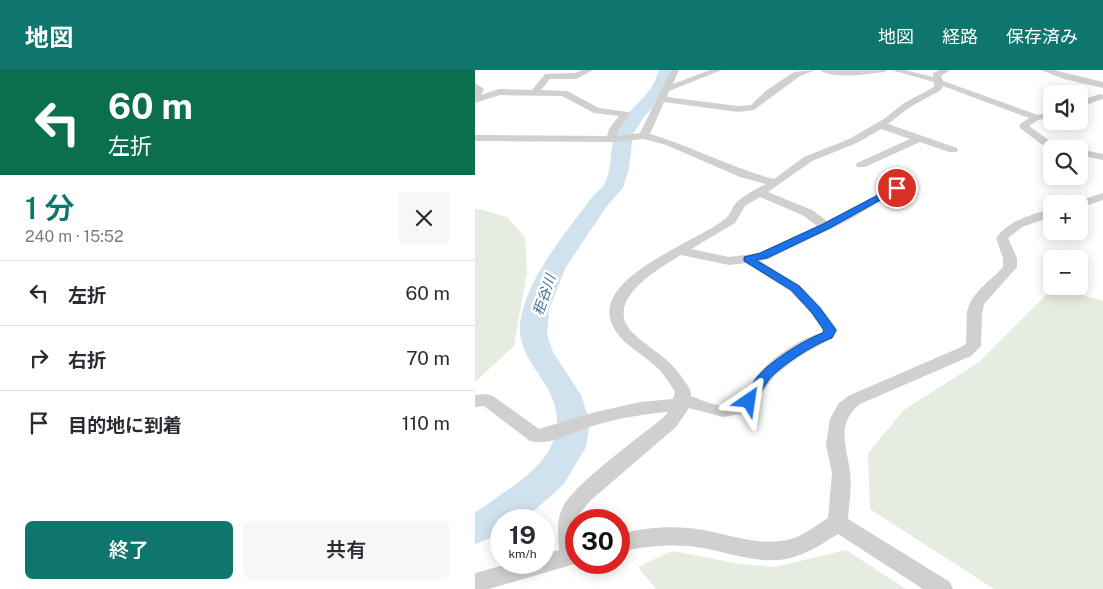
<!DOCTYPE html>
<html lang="ja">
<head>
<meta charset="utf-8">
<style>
  :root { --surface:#fff; --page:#f7f7f7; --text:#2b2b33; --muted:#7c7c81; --line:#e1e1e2; --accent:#0f766e }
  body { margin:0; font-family:"Public Sans","Noto Sans JP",sans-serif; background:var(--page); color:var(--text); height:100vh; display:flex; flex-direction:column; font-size:19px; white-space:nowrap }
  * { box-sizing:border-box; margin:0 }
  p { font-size:16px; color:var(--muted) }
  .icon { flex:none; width:28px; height:28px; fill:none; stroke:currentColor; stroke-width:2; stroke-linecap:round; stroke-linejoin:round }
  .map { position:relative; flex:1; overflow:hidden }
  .sheet { display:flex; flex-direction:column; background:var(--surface); width:475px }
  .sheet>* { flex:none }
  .banner { background:#0b6e4f; color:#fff; overflow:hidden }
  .tools { position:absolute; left:568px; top:15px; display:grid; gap:10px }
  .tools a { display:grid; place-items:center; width:45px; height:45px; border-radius:8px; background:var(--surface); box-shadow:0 2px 12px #0003; font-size:25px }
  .speed { position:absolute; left:15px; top:439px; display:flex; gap:10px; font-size:25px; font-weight:700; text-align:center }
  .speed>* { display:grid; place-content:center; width:65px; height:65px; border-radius:50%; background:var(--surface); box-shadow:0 2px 12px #0003; line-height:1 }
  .speed small { font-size:12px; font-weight:400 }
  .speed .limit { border:8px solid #d22; background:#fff; color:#111 }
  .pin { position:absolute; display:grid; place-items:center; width:42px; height:42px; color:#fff; margin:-21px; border:2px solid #fff; border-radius:50%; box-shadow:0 1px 5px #0007 }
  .me { position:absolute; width:55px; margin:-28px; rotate:32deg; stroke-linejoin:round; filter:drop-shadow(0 0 4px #0008) }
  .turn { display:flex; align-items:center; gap:18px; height:105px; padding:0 25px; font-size:22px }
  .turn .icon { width:65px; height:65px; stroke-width:2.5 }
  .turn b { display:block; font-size:35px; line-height:42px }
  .round { display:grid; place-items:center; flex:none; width:52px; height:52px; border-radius:8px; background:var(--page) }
  .overview { display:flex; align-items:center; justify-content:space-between; height:85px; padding:0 25px }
  h1 { font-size:30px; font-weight:600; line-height:38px; color:var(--accent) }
  .action { display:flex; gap:10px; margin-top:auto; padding:10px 25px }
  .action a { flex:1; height:58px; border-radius:8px; background:var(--accent); color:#fff; font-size:20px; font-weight:600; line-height:58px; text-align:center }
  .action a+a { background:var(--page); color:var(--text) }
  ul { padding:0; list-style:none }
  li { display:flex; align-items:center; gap:15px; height:65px; padding:0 25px; border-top:1px solid var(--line) }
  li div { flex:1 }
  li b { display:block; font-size:19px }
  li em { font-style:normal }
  header { display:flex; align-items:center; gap:30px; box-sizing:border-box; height:70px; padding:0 25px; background:var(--accent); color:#fff }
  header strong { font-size:24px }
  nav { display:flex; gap:28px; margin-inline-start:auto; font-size:18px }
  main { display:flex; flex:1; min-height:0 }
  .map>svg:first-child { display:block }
  .green { fill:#e6ecdf }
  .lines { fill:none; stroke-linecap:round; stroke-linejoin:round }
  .river { fill:#cfe2ee; fill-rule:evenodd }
  .minor { fill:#d0d0d0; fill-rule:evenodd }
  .route { fill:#1a73e8; stroke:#114b97 }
  .labels { text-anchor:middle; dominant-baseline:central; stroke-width:5; stroke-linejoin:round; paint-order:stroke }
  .water-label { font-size:14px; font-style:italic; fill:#3f7597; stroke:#fff }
</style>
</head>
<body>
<header>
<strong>地図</strong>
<nav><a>地図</a><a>経路</a><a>保存済み</a></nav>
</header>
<main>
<section class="sheet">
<div class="banner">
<div class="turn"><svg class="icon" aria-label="left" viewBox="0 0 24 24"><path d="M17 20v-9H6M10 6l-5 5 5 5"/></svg><div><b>60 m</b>左折</div></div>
</div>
<div class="overview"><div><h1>1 分</h1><p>240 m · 15:52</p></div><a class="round"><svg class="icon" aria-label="close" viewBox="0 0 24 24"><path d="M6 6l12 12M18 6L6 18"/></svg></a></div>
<ul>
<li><svg class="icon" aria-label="left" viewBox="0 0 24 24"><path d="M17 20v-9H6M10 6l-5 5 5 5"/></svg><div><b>左折</b></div><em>60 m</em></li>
<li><svg class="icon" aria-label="right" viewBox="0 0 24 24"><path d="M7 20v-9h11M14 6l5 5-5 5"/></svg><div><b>右折</b></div><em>70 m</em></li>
<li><svg class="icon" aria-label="arrive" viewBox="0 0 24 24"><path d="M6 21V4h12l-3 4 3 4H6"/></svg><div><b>目的地に到着</b></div><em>110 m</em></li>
</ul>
<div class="action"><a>終了</a><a>共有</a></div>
</section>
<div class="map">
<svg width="628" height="519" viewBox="0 0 628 519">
  <rect width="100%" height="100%" fill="#fff"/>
  <g class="green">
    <path d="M0,138L32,147L50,167L52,202L39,276L0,312Z"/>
    <path d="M579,217L628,231V519H519L395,439L393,383L429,340L504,292Z"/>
    <path d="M371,480L431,519H181L163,497L197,481L266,494L300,497Z"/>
  </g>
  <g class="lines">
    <path class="river" d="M184,0H200L189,24L169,47L158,64L154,98L148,118L132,136L91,197L74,239L72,265L78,282L106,325L115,352L111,377L89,414L62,438L46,450H26V464L0,474V442C10,437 19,429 28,423C63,400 96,370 76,325C61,294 36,278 48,239C59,200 91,162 115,130C118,125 124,121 128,116C138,102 134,81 140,65C145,48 162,36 172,23C178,17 181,8 184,0Z"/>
    <g class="minor">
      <path d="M107,0H118L101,9H75L66,20L92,21L124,38L153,42L155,44L144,59L142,66L165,63L196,0H204L198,14L235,0H247L194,21L192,27L263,36L276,35L292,20L319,2L341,0L325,6L279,40L263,42L189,32L175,64C217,76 256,98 299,109L329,87L374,69L409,49L429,33L459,17V12L416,0H430L458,7V3L465,0H475L466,6L468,11L563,45L576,41V47L563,50L554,56L578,73L594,79L570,77L545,58V54L554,48L468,16L466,20L435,37L413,54L482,78L483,80L482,82H474L445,72L390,97H382L381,95L382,93L435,69L406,59L382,73L337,91L293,122L337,140L352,151L418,116L422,115L428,118L374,150L294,189L285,191L325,215L346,237L363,260L358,268L325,286L300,305L279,334L269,343L248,347L214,338L201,357L116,430L105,443L103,450H101V492H106L14,519H0V503L39,492H69V484L84,480C83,466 81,453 87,439C96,416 166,366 189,347L193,342C168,344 145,348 121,355C101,360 76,377 55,371L9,336L0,337V325L12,324L18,326L64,359L117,343L165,332L198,329L200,322C194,312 188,302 179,295C164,281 144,273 136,252C120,205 225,171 251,148C256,144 257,136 262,132C269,125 282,119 291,114L265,107L191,75L169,69L139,72L0,71V65L132,66L134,59L144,46L119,43L87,26L25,25L0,33V13L9,19L6,25L24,19L57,20L70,4L100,3ZM285,127L329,146L342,156L285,183L254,187L216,179L260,153L270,136ZM206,185L254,195L271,193L315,221L336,243L347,260V262C325,270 301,284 285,302C276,311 270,329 257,334C245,339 227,330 216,326C217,319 211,314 208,309C194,287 177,281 159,264C125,232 183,199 206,185Z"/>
      <path d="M345,0H413L409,2C392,4 359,10 345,0Z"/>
      <path d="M566,0H579L628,12V18L589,9Z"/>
      <path d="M625,24L628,25V29L604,37V31Z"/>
      <path d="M604,79L628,84V90L604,85Z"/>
      <path d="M628,123V130L604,138V134H598L600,132Z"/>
      <path d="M576,139V147L547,157L533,168L542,188V197L509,234L507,244L506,276L496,286L385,334C360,354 372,377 375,402C377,417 374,434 373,449L475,512L478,519H448L363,464C347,474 331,485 311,489C283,494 255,483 228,478C200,473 171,476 144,482V464C171,457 201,455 228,460C256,465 284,476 312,470C327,467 340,456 353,448L357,403L351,375L355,349L363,334L373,326L484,278L491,274C492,263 491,253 492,242C496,222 516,211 528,197V188L521,168C534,150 555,145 576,139Z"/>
    </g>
  </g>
  <path class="route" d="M422,115L425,116V119L355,158L292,188L281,190L324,216L345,238L361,260L357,268C341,273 303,297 293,311C288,318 283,326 279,334H270L268,331C273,322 278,311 285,304C296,291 332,268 348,263L349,260L337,243L316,220L269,191V187L285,183L348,154Z"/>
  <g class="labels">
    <g class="water-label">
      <text transform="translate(69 225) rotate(-71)">秬谷川</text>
    </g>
  </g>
</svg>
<div class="tools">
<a><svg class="icon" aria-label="sound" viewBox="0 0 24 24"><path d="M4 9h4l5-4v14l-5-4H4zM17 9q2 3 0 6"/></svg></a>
<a><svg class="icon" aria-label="search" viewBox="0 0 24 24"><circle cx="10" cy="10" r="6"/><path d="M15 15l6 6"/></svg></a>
<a>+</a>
<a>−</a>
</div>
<div class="speed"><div>19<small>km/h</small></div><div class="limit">30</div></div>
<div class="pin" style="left:422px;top:118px;background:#d93025"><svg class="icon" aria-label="arrive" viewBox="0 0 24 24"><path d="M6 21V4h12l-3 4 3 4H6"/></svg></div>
<svg class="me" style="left:274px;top:331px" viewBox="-20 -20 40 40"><path d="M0-17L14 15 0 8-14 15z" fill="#1a73e8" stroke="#fff" stroke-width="4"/></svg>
</div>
</main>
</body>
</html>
